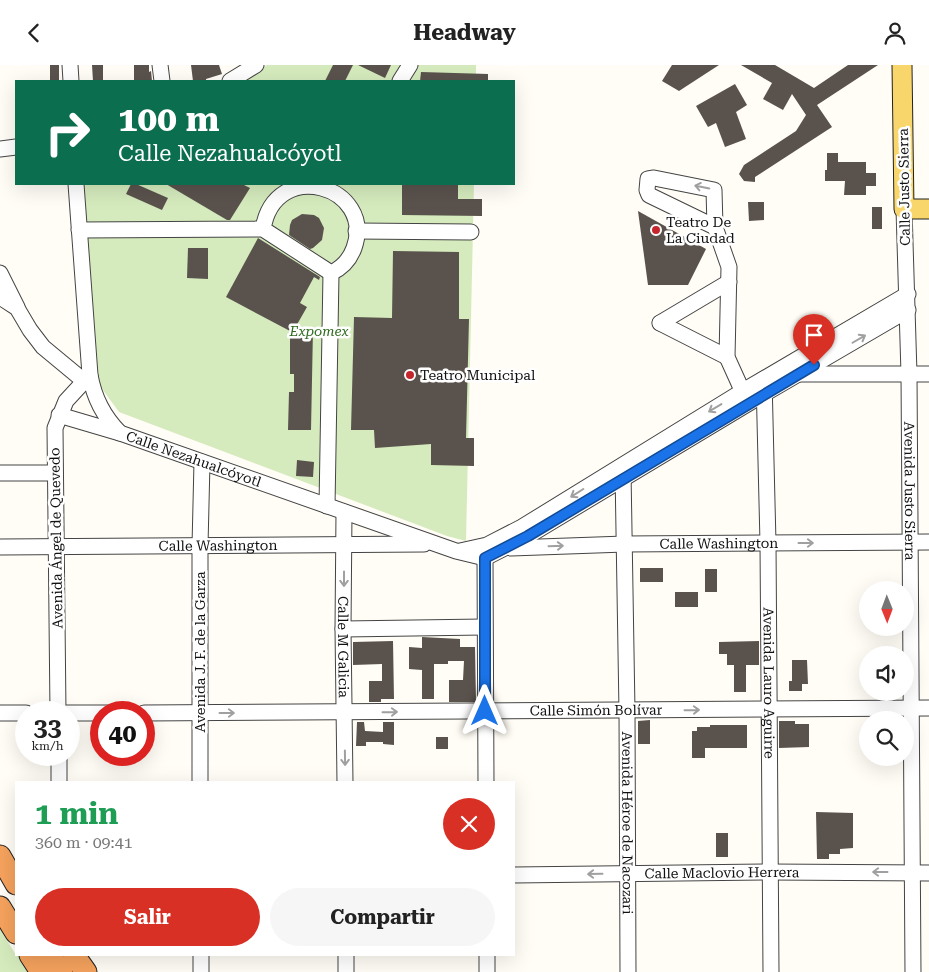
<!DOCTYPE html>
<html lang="es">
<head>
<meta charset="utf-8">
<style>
  :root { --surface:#fff; --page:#f6f6f6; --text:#222; --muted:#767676; --accent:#d93025 }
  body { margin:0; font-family:"Roboto Serif",serif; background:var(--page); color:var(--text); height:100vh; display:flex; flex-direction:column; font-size:19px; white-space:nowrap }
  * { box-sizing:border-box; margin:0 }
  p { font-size:16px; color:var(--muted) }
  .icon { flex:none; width:28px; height:28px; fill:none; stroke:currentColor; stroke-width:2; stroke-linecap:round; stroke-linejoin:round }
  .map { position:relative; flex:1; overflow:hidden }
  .panel { position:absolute; left:15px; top:716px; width:500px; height:175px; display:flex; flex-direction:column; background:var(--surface); border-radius:0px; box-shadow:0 5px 20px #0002 }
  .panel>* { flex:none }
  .guide { position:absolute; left:15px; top:15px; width:500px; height:105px; border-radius:0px; box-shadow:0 5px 20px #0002; background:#0b6e4f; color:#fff; overflow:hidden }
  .needle { width:32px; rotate:179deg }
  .controls { position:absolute; left:859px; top:516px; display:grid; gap:10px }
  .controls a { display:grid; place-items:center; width:55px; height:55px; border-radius:50%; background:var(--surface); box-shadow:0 5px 20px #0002; font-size:25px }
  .speed { position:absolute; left:15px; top:636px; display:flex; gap:10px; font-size:25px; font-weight:700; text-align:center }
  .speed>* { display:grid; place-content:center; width:65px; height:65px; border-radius:50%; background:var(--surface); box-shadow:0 5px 20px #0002; line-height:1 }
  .speed small { font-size:12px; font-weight:400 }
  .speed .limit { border:8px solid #d22; background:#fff; color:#111 }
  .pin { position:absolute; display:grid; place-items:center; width:42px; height:42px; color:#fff; margin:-51px -21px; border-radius:50% 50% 50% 0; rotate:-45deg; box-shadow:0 0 5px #0007 }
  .pin .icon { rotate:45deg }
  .me { position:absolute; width:55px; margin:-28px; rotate:0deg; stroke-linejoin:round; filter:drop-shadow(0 0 4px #0008) }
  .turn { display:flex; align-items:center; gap:18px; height:105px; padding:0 20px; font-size:22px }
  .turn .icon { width:65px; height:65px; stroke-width:2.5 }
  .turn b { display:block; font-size:35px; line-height:42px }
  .round { display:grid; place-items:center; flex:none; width:52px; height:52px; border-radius:26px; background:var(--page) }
  .headline { display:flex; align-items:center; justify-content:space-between; height:85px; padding:0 20px }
  h1 { font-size:30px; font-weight:700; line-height:38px; color:#1e9e55 }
  .button { display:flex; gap:10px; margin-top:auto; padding:10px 20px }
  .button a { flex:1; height:58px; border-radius:30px; background:var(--accent); color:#fff; font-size:20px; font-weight:700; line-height:58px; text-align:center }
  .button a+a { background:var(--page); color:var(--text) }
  header { display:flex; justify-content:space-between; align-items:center; height:65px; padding:0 20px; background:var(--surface); font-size:22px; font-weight:700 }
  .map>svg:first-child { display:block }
  .green { fill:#d5ebbd }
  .building { fill:#5a524d }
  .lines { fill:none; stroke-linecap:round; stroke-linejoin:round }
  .minor-casing { stroke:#444; stroke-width:17 }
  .major-casing { stroke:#222; stroke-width:21 }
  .highway-casing { stroke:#222; stroke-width:23 }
  .minor { stroke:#fff; stroke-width:15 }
  .major { stroke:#f9d66b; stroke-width:19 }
  .highway { stroke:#f5a25d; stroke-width:21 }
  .oneway { stroke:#a0a0a0 }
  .route-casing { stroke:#114b97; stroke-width:12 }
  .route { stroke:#1a73e8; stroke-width:9 }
  .poi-dot { fill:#c4262e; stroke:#fff; stroke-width:2 }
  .labels { text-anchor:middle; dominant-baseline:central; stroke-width:5; stroke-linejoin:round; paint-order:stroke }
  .street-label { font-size:14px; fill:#111; stroke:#fff }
  .poi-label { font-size:14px; fill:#111; stroke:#fff; text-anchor:start }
  .park-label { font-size:14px; font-style:italic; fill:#2f6b1f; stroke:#fff }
</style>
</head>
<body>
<header><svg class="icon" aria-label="back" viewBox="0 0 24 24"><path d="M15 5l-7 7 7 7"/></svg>Headway<svg class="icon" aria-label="person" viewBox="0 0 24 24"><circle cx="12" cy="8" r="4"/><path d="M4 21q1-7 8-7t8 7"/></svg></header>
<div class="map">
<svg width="929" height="907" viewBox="0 0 929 907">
  <rect width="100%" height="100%" fill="#fffdf5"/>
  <g class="green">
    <path d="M267,0H476V16H240Z"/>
    <path d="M76,119H474L466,476L447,471L119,347L92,310Z"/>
    <path d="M0,864L16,890H18L29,907H0Z"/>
  </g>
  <g class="building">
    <rect x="50" y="0" width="9" height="16"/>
    <path d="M92,0H103V16H93Z"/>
    <path d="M134,0H149V7L151,6L152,16H134Z"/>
    <path d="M191,0H219L222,9L206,14V16H193Z"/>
    <path d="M333,0H353L345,16H325Z"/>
    <path d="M358,0H391L385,13Z"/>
    <path d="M672,0H719L679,26L662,16Z"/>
    <path d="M741,0H775L814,23L848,0H878L817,40L832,62L755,112V117L744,116L739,109L744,100L796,66L806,50L792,29L783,45L763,34L772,18Z"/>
    <path d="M421,7L488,9V16H420Z"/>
    <path d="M735,19L747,40L736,47L746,74L725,82L716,58L708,62L696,41Z"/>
    <path d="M827,88H838V97H866V108H876V121H866V130H844L845,116H825V105H827Z"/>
    <path d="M131,119H136L168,133L162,145L126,129Z"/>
    <path d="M166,119H242L250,123L230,155H227Z"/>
    <path d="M402,119H458V134H482V151L402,150Z"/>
    <path d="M748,137H764V155L749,156Z"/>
    <rect x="872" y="142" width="10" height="22"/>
    <path d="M638,146L706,184L688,220H648Z"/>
    <path d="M302,149L314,150L319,153L324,163L322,175L313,183L310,184L289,170L290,160L292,155Z"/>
    <path d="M258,173L320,212L319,215L314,212L300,238L307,242L295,263L313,264L311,365H288L289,327H294V309H290V266L226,232Z"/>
    <path d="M188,183H208V214L187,213Z"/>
    <path d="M393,186L459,187V254H469L466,373H474V401L431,400V379L375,383L374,365H351L354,252L392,253Z"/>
    <path d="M297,395L314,397L313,412L296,411Z"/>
    <rect x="640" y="503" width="23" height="14"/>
    <rect x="705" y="504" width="12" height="23"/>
    <rect x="675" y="527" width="23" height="15"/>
    <path d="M422,572L460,574V582H475L476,637H449V615H463L464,596H448V599H434V634H422V605L409,604V582L422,583Z"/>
    <path d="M393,576L394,634H381V637H369V616H382V599L353,600V577Z"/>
    <path d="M759,576V600H746V627H734V600H727V589H719V577Z"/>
    <path d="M792,595H807L808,619H802V626H789V616H792Z"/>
    <path d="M650,655V679H638V656Z"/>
    <path d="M779,656H795V659H809V682L779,683Z"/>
    <path d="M357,657H364L365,666L383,667V657H394V680L383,679V677H366V681H356Z"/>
    <path d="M710,660H747V683H705V693H692V666H697V662H710Z"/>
    <rect x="436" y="672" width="12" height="12"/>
    <path d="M816,747L853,748V783L840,784V789H829V794H817Z"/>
    <rect x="716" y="768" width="12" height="24"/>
  </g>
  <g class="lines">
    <g class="minor-casing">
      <g id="minor">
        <path d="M70,0L71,16"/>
        <path d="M160,0L162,16"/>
        <path d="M230,16L256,0"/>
        <path d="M400,16L410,0"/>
        <path d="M0,84L16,82"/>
        <path id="s1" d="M76,119L90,310C94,333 103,351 120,368L456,486L485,493L528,471L764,329L908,245"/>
        <path id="s2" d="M904,144L909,309L913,907"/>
        <path d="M715,162L649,130L647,125L648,114L654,113L714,125L715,162L729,202L727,292L746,334"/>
        <path d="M79,165L263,164L331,208C342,203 350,194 354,183C376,121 275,91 263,164"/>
        <path d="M356,166L471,167"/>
        <path d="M0,208L17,242"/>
        <path d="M0,232L17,243L30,265L43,282L84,316"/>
        <path d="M660,258L729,217"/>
        <path d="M660,258L727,292"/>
        <path d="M798,309H929"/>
        <path id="s3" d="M764,314L768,478L771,907"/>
        <path d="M59,350L120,368"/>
        <path id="s4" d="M623,406L627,646L628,907"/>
        <path d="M0,408H55"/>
        <path d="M327,441L331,208"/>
        <path id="s5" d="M344,447L343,564L345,718"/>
        <path id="s6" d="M0,482L424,479"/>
        <path id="s7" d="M511,483L625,479L929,477"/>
        <path d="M460,486L487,480L522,462L743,326L908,229"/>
        <path d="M485,493L486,718"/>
        <path d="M343,564L484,562"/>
        <path d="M0,648H26"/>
        <path d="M44,648H133"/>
        <path d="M58,648L55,363L66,336L90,310"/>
        <path id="s8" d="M144,648L929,643"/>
        <path d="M59,690V718"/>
        <path d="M200,718V481L202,397"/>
        <path id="s9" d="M514,810L769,807L929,808"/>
        <path d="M201,890V907"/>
        <path d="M346,890V907"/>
        <path d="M487,890V907"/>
      </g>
    </g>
    <g class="major-casing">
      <path id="major" d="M902,0L904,144H929"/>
    </g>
    <g class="highway-casing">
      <g id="highway">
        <path d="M0,791L16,819"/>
        <path d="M0,842L16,868"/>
        <path d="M30,890L41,907"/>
        <path d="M50,890L62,907"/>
        <path d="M74,890L86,907"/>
      </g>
    </g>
    <use href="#minor" class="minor"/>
    <use href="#major" class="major"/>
    <use href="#highway" class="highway"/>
  </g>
  <defs><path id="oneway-shaft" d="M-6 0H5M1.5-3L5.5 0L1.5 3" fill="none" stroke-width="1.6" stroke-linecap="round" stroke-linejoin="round" transform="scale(1.25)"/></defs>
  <g class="oneway">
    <use href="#oneway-shaft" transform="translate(702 122) rotate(-169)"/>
    <use href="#oneway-shaft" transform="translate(859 274) rotate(-30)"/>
    <use href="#oneway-shaft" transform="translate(715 343) rotate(149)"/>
    <use href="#oneway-shaft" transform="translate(577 428) rotate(148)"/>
    <use href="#oneway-shaft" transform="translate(806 478)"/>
    <use href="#oneway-shaft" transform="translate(556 481) rotate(-2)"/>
    <use href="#oneway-shaft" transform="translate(344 514) rotate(90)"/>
    <use href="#oneway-shaft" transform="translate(692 645) rotate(-1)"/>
    <use href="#oneway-shaft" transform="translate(390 647) rotate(-1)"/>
    <use href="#oneway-shaft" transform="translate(227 648)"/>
    <use href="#oneway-shaft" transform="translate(345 693) rotate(89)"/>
    <use href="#oneway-shaft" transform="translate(880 807) rotate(-180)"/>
    <use href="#oneway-shaft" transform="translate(595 809) rotate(179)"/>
  </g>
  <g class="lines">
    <g class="route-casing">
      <path id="route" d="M485,646V493L528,471L814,300"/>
    </g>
    <use href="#route" class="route"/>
  </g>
  <g class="poi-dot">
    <circle cx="656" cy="165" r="5"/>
    <circle cx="410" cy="310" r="5"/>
  </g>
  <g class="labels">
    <g class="street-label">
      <text transform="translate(904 122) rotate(-91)">Calle Justo Sierra</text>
      <text stroke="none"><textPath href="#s1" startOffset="336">Calle Nezahualcóyotl</textPath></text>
      <text stroke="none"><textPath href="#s2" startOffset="282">Avenida Justo Sierra</textPath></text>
      <text transform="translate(56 473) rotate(-91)">Avenida Ángel de Quevedo</text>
      <text stroke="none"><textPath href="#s7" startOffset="208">Calle Washington</textPath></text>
      <text stroke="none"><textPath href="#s6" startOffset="218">Calle Washington</textPath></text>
      <text stroke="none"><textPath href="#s5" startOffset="135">Calle M Galicia</textPath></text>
      <text transform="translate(200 587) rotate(-90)">Avenida J. F. de la Garza</text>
      <text stroke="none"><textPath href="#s3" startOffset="304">Avenida Lauro Aguirre</textPath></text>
      <text stroke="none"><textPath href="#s8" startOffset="452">Calle Simón Bolívar</textPath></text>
      <text stroke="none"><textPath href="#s4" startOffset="352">Avenida Héroe de Nacozari</textPath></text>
      <text stroke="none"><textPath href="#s9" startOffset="208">Calle Maclovio Herrera</textPath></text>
    </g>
    <g class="poi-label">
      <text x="666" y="157">Teatro De<tspan x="666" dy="16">La Ciudad</tspan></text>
      <text x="420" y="310">Teatro Municipal</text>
    </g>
    <g class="park-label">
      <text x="319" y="266">Expomex</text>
    </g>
  </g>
</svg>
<div class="controls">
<a><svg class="needle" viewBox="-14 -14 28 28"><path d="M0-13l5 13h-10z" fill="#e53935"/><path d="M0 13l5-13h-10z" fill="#767676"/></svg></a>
<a><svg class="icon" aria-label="sound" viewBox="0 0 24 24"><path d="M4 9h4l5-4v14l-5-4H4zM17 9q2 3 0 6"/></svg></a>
<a><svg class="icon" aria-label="search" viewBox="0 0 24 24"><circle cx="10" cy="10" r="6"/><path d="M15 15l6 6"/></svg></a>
</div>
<div class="speed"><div>33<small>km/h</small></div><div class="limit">40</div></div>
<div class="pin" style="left:814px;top:300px;background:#d93025"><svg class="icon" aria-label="arrive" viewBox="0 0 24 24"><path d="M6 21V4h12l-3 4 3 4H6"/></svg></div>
<svg class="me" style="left:485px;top:646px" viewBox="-20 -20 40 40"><path d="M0-17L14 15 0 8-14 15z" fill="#1a73e8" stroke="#fff" stroke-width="4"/></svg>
<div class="guide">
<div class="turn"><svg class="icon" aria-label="right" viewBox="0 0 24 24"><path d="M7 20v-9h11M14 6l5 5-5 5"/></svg><div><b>100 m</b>Calle Nezahualcóyotl</div></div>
</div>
<section class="panel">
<div class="headline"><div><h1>1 min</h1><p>360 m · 09:41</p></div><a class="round" style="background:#d93025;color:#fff"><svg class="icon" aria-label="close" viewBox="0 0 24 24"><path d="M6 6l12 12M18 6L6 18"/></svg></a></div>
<div class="button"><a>Salir</a><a>Compartir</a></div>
</section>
</div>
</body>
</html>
